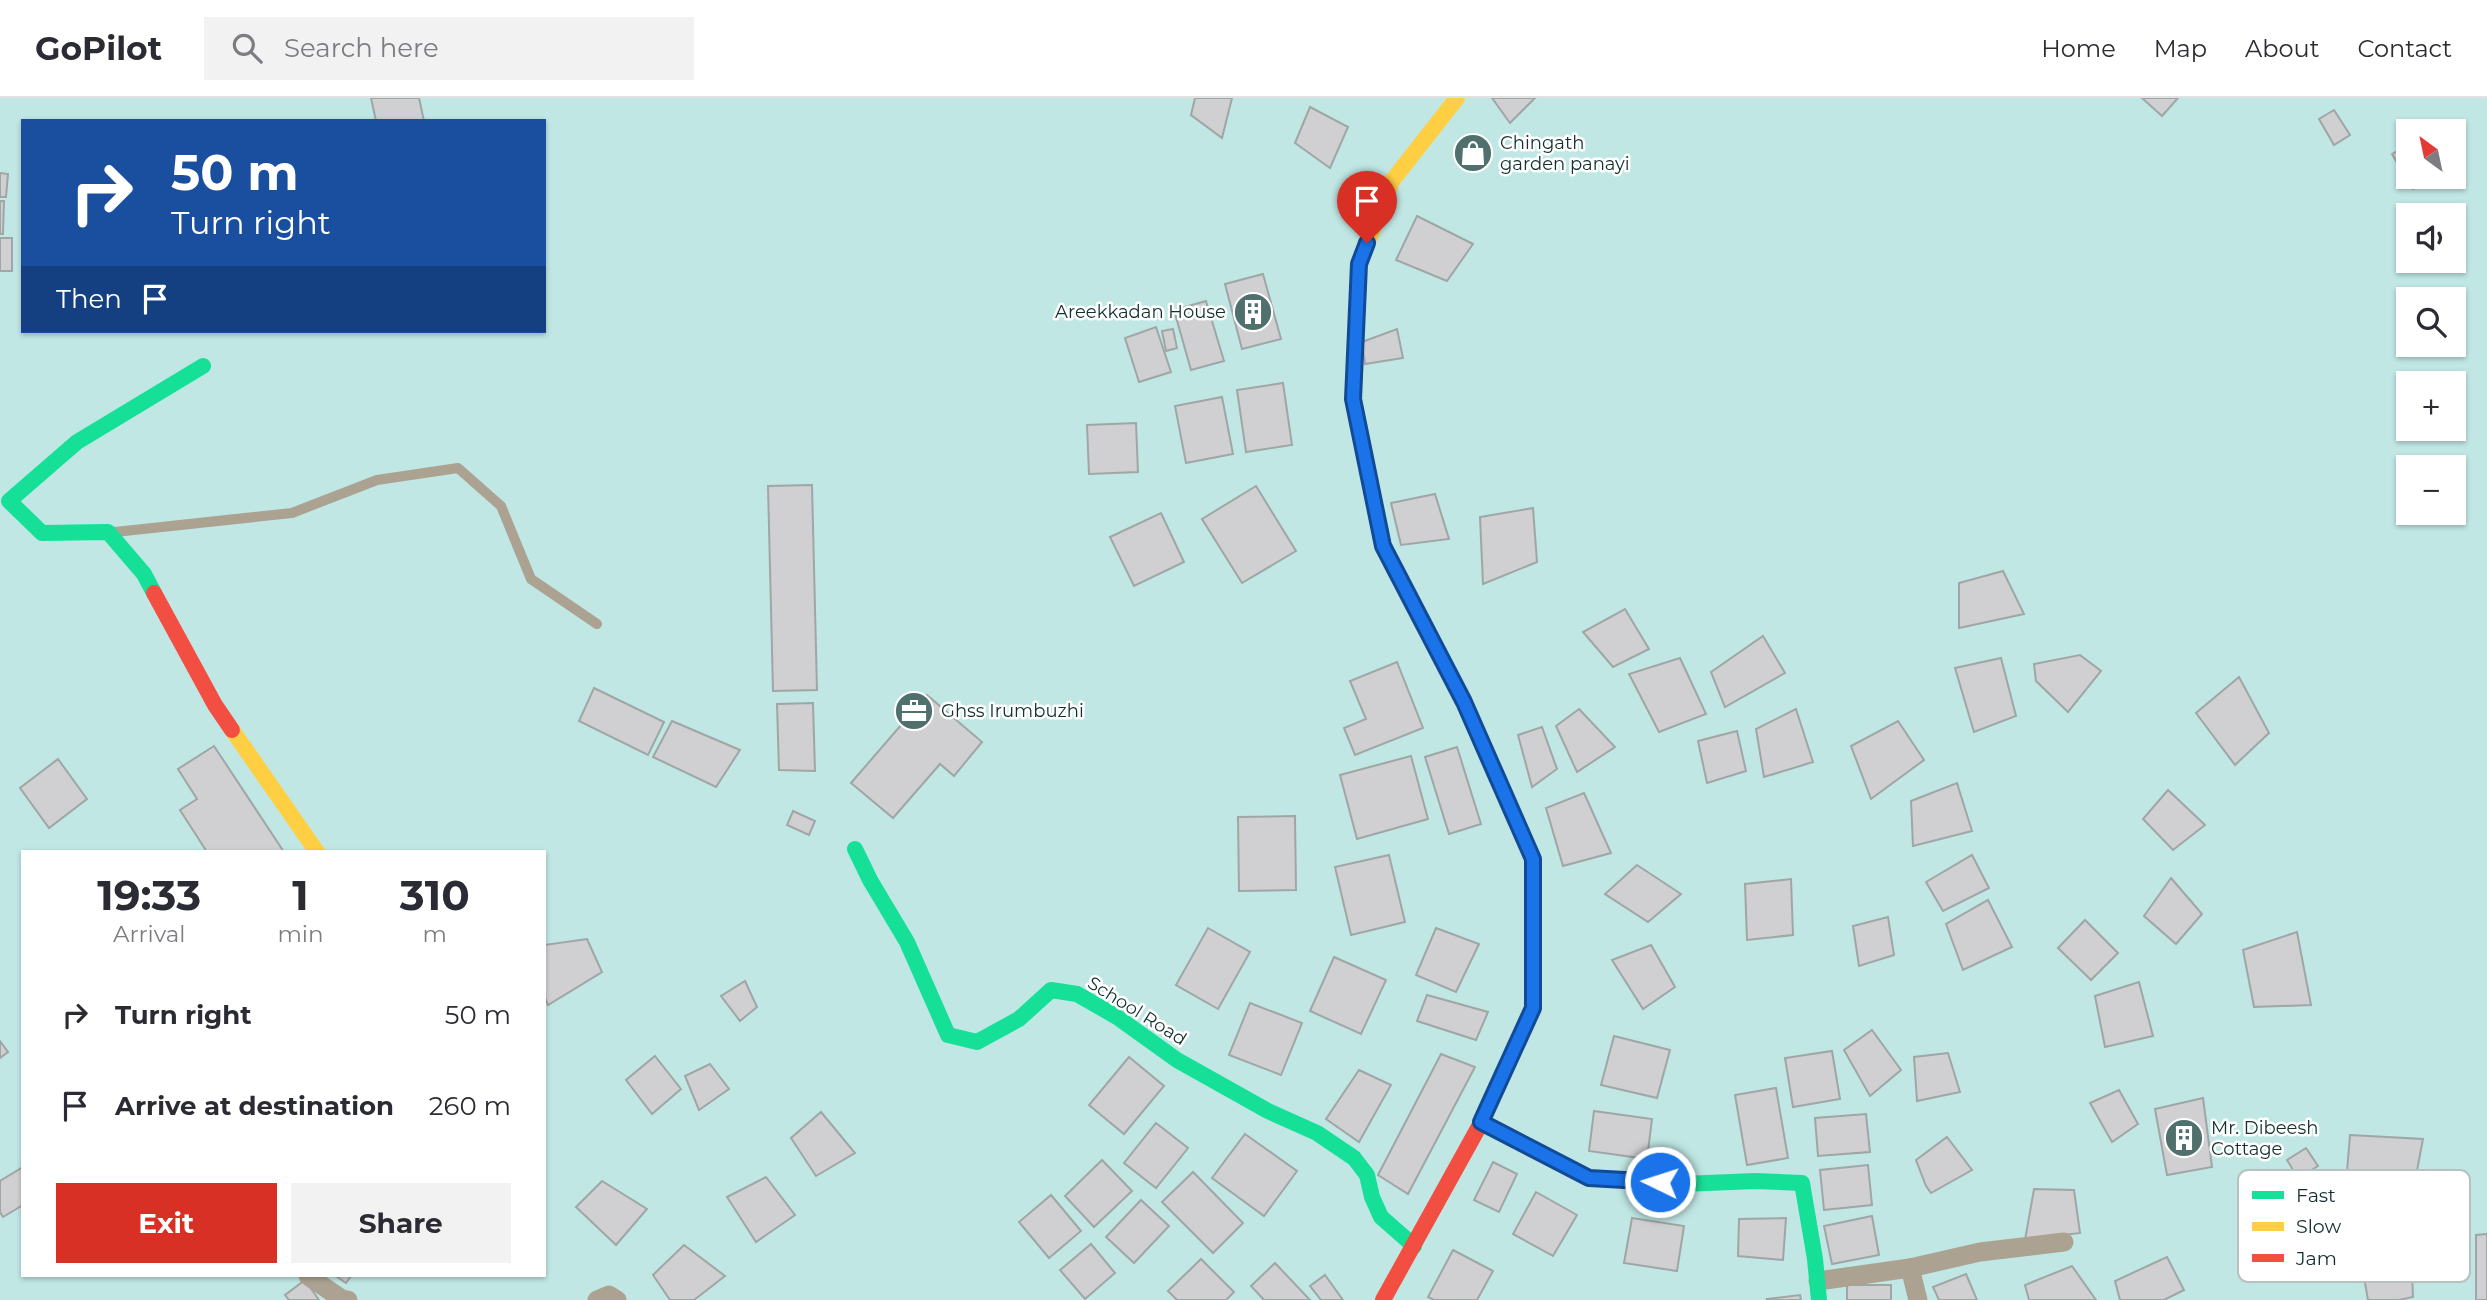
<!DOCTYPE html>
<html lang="en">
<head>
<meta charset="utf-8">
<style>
  :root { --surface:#fff; --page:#f2f2f3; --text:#2b2b33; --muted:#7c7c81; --line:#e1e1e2; --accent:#d93025 }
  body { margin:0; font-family:Montserrat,sans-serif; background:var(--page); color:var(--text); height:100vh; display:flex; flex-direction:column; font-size:26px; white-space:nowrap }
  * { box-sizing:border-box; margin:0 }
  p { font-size:23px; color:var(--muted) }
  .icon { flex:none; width:38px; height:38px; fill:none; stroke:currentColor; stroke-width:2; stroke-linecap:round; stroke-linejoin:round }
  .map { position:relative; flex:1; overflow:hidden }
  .drawer { position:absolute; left:21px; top:752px; width:525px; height:427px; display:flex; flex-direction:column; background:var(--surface); border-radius:0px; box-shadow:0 2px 5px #0004 }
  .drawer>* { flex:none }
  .guide { position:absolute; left:21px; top:21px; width:525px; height:214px; border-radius:0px; box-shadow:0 2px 5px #0004; background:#1a4fa0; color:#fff; overflow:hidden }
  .needle { width:46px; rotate:327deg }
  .buttons { position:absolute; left:2396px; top:21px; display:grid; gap:14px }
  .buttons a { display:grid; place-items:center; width:70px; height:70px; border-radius:0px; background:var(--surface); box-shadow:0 2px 5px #0004; font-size:35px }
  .pin { position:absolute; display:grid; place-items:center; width:60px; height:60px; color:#fff; margin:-72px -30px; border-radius:50% 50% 50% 0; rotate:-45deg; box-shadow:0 0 7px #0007 }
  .pin .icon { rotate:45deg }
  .me { position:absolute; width:77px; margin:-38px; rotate:274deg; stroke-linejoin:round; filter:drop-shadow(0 0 5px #0008) }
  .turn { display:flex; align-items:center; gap:24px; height:147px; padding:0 35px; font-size:32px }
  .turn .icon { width:91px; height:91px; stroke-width:2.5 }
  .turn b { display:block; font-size:49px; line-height:60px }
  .then { display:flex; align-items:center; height:66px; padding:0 35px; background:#0003; gap:14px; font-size:26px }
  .eta { display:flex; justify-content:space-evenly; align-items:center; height:119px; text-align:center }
  .eta b { font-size:42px; font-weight:700; line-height:49px }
  .button { display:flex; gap:14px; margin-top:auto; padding:14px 35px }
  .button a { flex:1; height:80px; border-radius:0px; background:var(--accent); color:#fff; font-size:28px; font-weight:700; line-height:80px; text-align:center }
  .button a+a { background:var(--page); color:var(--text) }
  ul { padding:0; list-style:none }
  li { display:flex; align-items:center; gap:21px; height:91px; padding:0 35px }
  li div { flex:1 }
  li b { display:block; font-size:26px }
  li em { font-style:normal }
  header { display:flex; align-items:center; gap:42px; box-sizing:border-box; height:98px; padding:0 35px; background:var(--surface); border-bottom:2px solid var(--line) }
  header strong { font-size:33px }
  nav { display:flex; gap:38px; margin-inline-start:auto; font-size:24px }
  .search { width:490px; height:63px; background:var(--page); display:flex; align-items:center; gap:18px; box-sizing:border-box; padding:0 24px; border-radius:0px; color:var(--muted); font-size:26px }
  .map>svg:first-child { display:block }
  .building { fill:#d0cfd1; stroke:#9fa6a6; stroke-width:2 }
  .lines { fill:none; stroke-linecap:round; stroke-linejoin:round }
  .lane { stroke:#aca291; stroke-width:10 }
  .street { stroke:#aca291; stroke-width:19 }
  .fast { stroke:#16e098; stroke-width:16 }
  .slow { stroke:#ffcf43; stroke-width:16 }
  .jam { stroke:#f24e42; stroke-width:16 }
  .route-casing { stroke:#114b97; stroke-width:18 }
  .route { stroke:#1a73e8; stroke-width:12 }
  .labels { text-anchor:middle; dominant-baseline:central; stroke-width:5; stroke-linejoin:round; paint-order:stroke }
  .poi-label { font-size:18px; fill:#13302e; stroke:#fff; text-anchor:start }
  .street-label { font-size:18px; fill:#13302e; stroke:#fff }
  .key { fill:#fff; stroke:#b8c1c0; stroke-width:2 }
  .key-label { font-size:19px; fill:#13302e }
</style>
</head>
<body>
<header>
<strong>GoPilot</strong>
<div class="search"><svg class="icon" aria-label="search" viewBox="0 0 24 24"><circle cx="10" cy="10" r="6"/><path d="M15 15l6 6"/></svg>Search here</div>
<nav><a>Home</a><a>Map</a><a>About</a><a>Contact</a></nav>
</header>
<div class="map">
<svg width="2487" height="1202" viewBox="0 0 2487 1202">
  <rect width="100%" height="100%" fill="#c0e7e4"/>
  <g class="building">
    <path d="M371,0H419L424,23H376Z"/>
    <path d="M1195,0H1232L1222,40L1191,17Z"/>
    <path d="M1492,0H1535L1510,25Z"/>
    <path d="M2142,0H2178L2162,18Z"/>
    <path d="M1310,9L1348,29L1330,70L1295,45Z"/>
    <path d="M2334,12L2350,37L2334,47L2319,21Z"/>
    <path d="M2408,47V79H2434L2413,91L2392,56Z"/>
    <path d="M0,75L8,76L6,99H0Z"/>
    <path d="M0,103H4L3,136H0Z"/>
    <path d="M1417,118L1473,146L1447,183L1396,162Z"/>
    <rect x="0" y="140" width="12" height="33"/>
    <path d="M1263,176L1281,241L1242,251L1225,186Z"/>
    <path d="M1206,203L1224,263L1191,272L1174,212Z"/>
    <path d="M1156,229L1171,274L1139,284L1125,240Z"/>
    <path d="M1173,231L1177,250L1166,253L1162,233Z"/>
    <path d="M1397,231L1403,260L1365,266L1362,244Z"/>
    <path d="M1283,285L1292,347L1246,354L1237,292Z"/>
    <path d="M1222,299L1233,356L1186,365L1175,308Z"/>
    <path d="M1136,325L1138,374L1089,376L1087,327Z"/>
    <path d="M812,387L817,592L773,593L768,388Z"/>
    <path d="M1256,388L1296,453L1242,485L1202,421Z"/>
    <path d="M1435,396L1449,441L1401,447L1391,405Z"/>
    <path d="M1533,410L1537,464L1483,486L1480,419Z"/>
    <path d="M1161,415L1184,464L1134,488L1110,439Z"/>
    <path d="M2003,473L2024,516L1959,530V485Z"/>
    <path d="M1625,511L1649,551L1613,569L1583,534Z"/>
    <path d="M1763,538L1785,575L1725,609L1711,574Z"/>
    <path d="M2080,557L2101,573L2068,614L2036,583L2034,566Z"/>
    <path d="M1680,560L1706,616L1659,634L1629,576Z"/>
    <path d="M2001,560L2016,618L1974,634L1955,570Z"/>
    <path d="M1397,564L1423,630L1355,657L1344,630L1366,621L1350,583Z"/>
    <path d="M2239,579L2269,635L2235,667L2196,615Z"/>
    <path d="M594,590L664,624L648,657L579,623Z"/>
    <path d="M927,597L982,644L954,678L940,666L893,720L851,685Z"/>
    <path d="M813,605L815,673L779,672L777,606Z"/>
    <path d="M1579,611L1615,649L1577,674L1556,628Z"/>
    <path d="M1796,611L1813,664L1764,679L1756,631Z"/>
    <path d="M672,623L740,652L716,689L653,659Z"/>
    <path d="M1898,623L1924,662L1871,701L1851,648Z"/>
    <path d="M1542,629L1557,671L1532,689L1518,637Z"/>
    <path d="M1737,633L1746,673L1707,685L1698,643Z"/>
    <path d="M214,648L284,754H207L180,712L197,701L178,671Z"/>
    <path d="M1457,649L1481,726L1449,736L1425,659Z"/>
    <path d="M1411,658L1428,721L1357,741L1340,677Z"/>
    <path d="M58,661L87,701L49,730L20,690Z"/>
    <path d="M1957,685L1972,733L1913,748L1911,703Z"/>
    <path d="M2168,692L2205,727L2173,752L2143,721Z"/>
    <path d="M1584,695L1611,755L1563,768L1546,710Z"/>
    <path d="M793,713L815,723L809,737L787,727Z"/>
    <path d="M1295,718L1296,792L1239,793L1238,719Z"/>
    <path d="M1389,757L1405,824L1351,837L1335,769Z"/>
    <path d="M1972,757L1989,790L1943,813L1926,784Z"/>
    <path d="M1637,767L1681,796L1648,824L1605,796Z"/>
    <path d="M2171,780L2202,816L2176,846L2144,818Z"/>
    <path d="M1791,781L1793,837L1747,842L1745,786Z"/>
    <path d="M1988,802L2012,849L1963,872L1946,826Z"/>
    <path d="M1888,819L1894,857L1859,868L1853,828Z"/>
    <path d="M2085,822L2118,855L2091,882L2058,850Z"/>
    <path d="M1208,830L1250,854L1218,911L1176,887Z"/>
    <path d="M1436,830L1479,846L1456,894L1416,877Z"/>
    <path d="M2297,834L2311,907L2254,909L2243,852Z"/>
    <path d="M587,841L602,874L548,907L544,897V847Z"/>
    <path d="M1651,847L1675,889L1643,911L1612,862Z"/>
    <path d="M1334,859L1386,882L1361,936L1310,913Z"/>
    <path d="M745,883L757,909L740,923L721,898Z"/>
    <path d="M2139,884L2153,938L2105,949L2095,898Z"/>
    <path d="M1427,897L1488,914L1476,942L1417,923Z"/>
    <path d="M1250,905L1302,925L1281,977L1229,957Z"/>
    <path d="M1872,932L1901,972L1870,998L1844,952Z"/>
    <path d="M1614,938L1670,952L1657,1000L1601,987Z"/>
    <path d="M0,943L8,954L0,960Z"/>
    <path d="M1832,953L1840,1001L1793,1009L1785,960Z"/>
    <path d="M1948,955L1960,994L1917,1003L1914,959Z"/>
    <path d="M1441,956L1475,969L1408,1096L1378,1077Z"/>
    <path d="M655,958L681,991L652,1016L626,982Z"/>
    <path d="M1129,959L1164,988L1124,1036L1089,1007Z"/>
    <path d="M710,966L729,991L699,1012L685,978Z"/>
    <path d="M1359,972L1391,987L1359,1044L1326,1021Z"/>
    <path d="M1776,990L1788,1060L1747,1067L1735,997Z"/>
    <path d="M2119,992L2138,1026L2112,1044L2090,1005Z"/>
    <path d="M2203,1000L2212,1069L2167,1077L2155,1011Z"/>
    <path d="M1594,1013L1652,1021L1647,1061L1589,1053Z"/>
    <path d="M821,1014L855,1055L816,1078L791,1040Z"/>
    <path d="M1866,1016L1870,1054L1818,1058L1815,1020Z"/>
    <path d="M1156,1025L1188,1050L1156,1090L1124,1065Z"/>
    <path d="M1245,1036L1297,1073L1264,1118L1212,1080Z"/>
    <path d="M2350,1037L2423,1041L2411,1104L2345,1098Z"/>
    <path d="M1947,1039L1972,1072L1931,1095L1926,1088L1916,1062Z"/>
    <path d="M2306,1050L2318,1068L2298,1080L2287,1062Z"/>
    <path d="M1102,1062L1132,1093L1094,1129L1065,1098Z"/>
    <path d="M1493,1064L1517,1076L1499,1114L1474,1102Z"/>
    <path d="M1868,1067L1872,1107L1824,1112L1820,1072Z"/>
    <path d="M23,1069V1107L3,1119L0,1114V1083Z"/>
    <path d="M1193,1074L1243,1125L1213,1155L1162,1104Z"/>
    <path d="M766,1079L795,1117L756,1144L727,1099Z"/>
    <path d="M602,1083L647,1111L616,1147L576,1109Z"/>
    <path d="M2034,1091L2074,1092L2080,1135L2025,1142Z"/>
    <path d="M1536,1094L1577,1117L1553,1158L1513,1136Z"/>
    <path d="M1051,1097L1081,1133L1049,1160L1019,1124Z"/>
    <path d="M1141,1102L1169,1128L1134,1165L1106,1139Z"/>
    <path d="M1872,1118L1879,1157L1832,1166L1824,1128Z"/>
    <path d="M1632,1120L1684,1128L1677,1173L1624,1165Z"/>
    <path d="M1786,1120L1783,1162L1738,1158L1739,1121Z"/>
    <path d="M2410,1121L2413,1199L2399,1202H2368L2354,1122Z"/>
    <path d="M2487,1136V1202H2476V1137Z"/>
    <path d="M1091,1146L1115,1175L1085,1201L1060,1172Z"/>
    <path d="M684,1147L725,1178L694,1202H670L653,1177Z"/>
    <path d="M1453,1152L1493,1173L1477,1202H1434L1428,1199Z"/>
    <path d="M2167,1159L2184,1192L2164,1202H2120L2115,1183Z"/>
    <path d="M1201,1161L1234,1194L1226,1202H1177L1168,1193Z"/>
    <path d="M1275,1165L1310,1202H1264L1251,1188Z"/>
    <path d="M2072,1168L2096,1202H2029L2025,1187Z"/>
    <path d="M1966,1176L1977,1202H1939L1933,1189Z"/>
    <path d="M1325,1177L1343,1202H1321L1310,1188Z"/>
    <path d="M336,1178H351L346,1185Z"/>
    <path d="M305,1182L319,1202H289L285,1197Z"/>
    <rect x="1847" y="1187" width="44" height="15"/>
    <path d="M1800,1197L1801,1202H1768L1767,1201Z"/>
  </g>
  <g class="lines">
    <path class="lane" d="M115,434L292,415L377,382L458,370L501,408L531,481L597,526"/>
    <g class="street">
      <path d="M1910,1170L1980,1154L2064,1144"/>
      <path d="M308,1178L342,1201L348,1202"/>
      <path d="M1818,1183L1910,1170L1918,1202"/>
      <path d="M597,1202L609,1197L617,1202"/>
    </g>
    <g class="fast">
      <path d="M1356,238L1353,301L1383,448L1464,604L1533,761V910L1491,1002"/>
      <path d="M154,495L144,476L108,434L42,435L9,403L77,344L203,268"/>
      <path d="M855,751L870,782L907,844L948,937L977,944L1019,921L1051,892L1077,896L1117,919L1177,962L1268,1013L1317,1035L1354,1060L1367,1077L1372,1099L1381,1119L1414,1148"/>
      <path d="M1481,1025L1589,1080L1683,1086L1755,1083L1802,1085L1815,1161L1819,1202"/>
    </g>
    <g class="slow">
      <path d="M1356,238L1359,166L1392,83L1457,0"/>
      <path d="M232,632L317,754"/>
    </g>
    <g class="jam">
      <path d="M154,495L215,607L232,632"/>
      <path d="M1383,1202L1481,1025L1491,1002"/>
    </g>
  </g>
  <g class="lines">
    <g class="route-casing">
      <path id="route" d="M1367,145L1359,166L1353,301L1383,448L1464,604L1533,761V910L1481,1024L1589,1080L1660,1084"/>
    </g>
    <use href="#route" class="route"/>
  </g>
  <defs>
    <g id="shop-disc" transform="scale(2.0125)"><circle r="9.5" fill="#50706e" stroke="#fff"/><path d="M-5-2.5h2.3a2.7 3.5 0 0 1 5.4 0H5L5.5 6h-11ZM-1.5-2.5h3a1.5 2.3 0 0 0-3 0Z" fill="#fff"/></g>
    <g id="building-disc" transform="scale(2.0125)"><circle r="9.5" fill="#50706e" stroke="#fff"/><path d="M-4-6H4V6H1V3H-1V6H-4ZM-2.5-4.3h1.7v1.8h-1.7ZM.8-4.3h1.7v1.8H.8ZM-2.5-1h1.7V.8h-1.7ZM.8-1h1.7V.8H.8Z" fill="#fff"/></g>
    <g id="office-disc" transform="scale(2.0125)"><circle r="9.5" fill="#50706e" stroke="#fff"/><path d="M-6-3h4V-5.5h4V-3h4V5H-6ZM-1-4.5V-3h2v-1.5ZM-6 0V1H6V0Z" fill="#fff"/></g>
  </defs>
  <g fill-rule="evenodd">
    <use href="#shop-disc" x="1473" y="55"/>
    <use href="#building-disc" x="1253" y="214"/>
    <use href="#office-disc" x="914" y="613"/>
    <use href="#building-disc" x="2184" y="1040"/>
  </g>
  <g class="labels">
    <g class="poi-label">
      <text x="1500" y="45">Chingath<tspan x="1500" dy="21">garden panayi</tspan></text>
      <text x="1226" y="214" text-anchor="end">Areekkadan House</text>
      <text x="941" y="613">Ghss Irumbuzhi</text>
      <text x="2211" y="1030">Mr. Dibeesh<tspan x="2211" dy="21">Cottage</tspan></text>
    </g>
    <g class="street-label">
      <text transform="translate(1137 913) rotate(32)">School Road</text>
    </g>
  </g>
  <rect x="2238" y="1072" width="232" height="112" rx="10" class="key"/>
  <rect x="2252" y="1093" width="32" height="8" fill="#16e098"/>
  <rect x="2252" y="1124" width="32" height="9" fill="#ffcf43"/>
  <rect x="2252" y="1156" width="32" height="8" fill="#f24e42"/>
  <g class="key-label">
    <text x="2296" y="1104">Fast</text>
    <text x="2296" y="1135">Slow</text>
    <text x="2296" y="1167">Jam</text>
  </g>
</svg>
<div class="buttons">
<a><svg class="needle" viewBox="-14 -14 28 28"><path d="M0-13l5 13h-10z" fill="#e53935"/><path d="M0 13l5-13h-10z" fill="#7c7c81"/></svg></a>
<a><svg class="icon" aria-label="sound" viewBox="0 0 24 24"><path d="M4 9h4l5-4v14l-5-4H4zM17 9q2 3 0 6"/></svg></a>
<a><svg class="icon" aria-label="search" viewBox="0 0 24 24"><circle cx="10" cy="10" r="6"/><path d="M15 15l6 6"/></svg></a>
<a>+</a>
<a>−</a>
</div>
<div class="pin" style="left:1367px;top:145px;background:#d93025"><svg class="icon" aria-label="arrive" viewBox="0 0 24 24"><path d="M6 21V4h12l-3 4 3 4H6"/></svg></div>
<svg class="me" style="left:1660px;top:1084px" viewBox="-20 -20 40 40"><circle r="17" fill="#1a73e8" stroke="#fff" stroke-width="3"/><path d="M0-11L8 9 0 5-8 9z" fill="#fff"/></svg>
<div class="guide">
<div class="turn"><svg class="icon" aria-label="right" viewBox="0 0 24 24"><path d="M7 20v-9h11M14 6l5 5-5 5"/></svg><div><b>50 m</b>Turn right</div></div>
<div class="then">Then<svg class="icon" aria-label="arrive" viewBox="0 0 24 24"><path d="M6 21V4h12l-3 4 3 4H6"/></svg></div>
</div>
<section class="drawer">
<div class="eta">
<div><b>19:33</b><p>Arrival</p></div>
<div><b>1</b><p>min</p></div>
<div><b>310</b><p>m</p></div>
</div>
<ul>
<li><svg class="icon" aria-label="right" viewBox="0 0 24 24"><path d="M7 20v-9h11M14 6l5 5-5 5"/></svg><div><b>Turn right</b></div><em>50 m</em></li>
<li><svg class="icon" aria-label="arrive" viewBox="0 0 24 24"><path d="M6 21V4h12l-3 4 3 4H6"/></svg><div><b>Arrive at destination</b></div><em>260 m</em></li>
</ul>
<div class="button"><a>Exit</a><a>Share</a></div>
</section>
</div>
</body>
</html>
